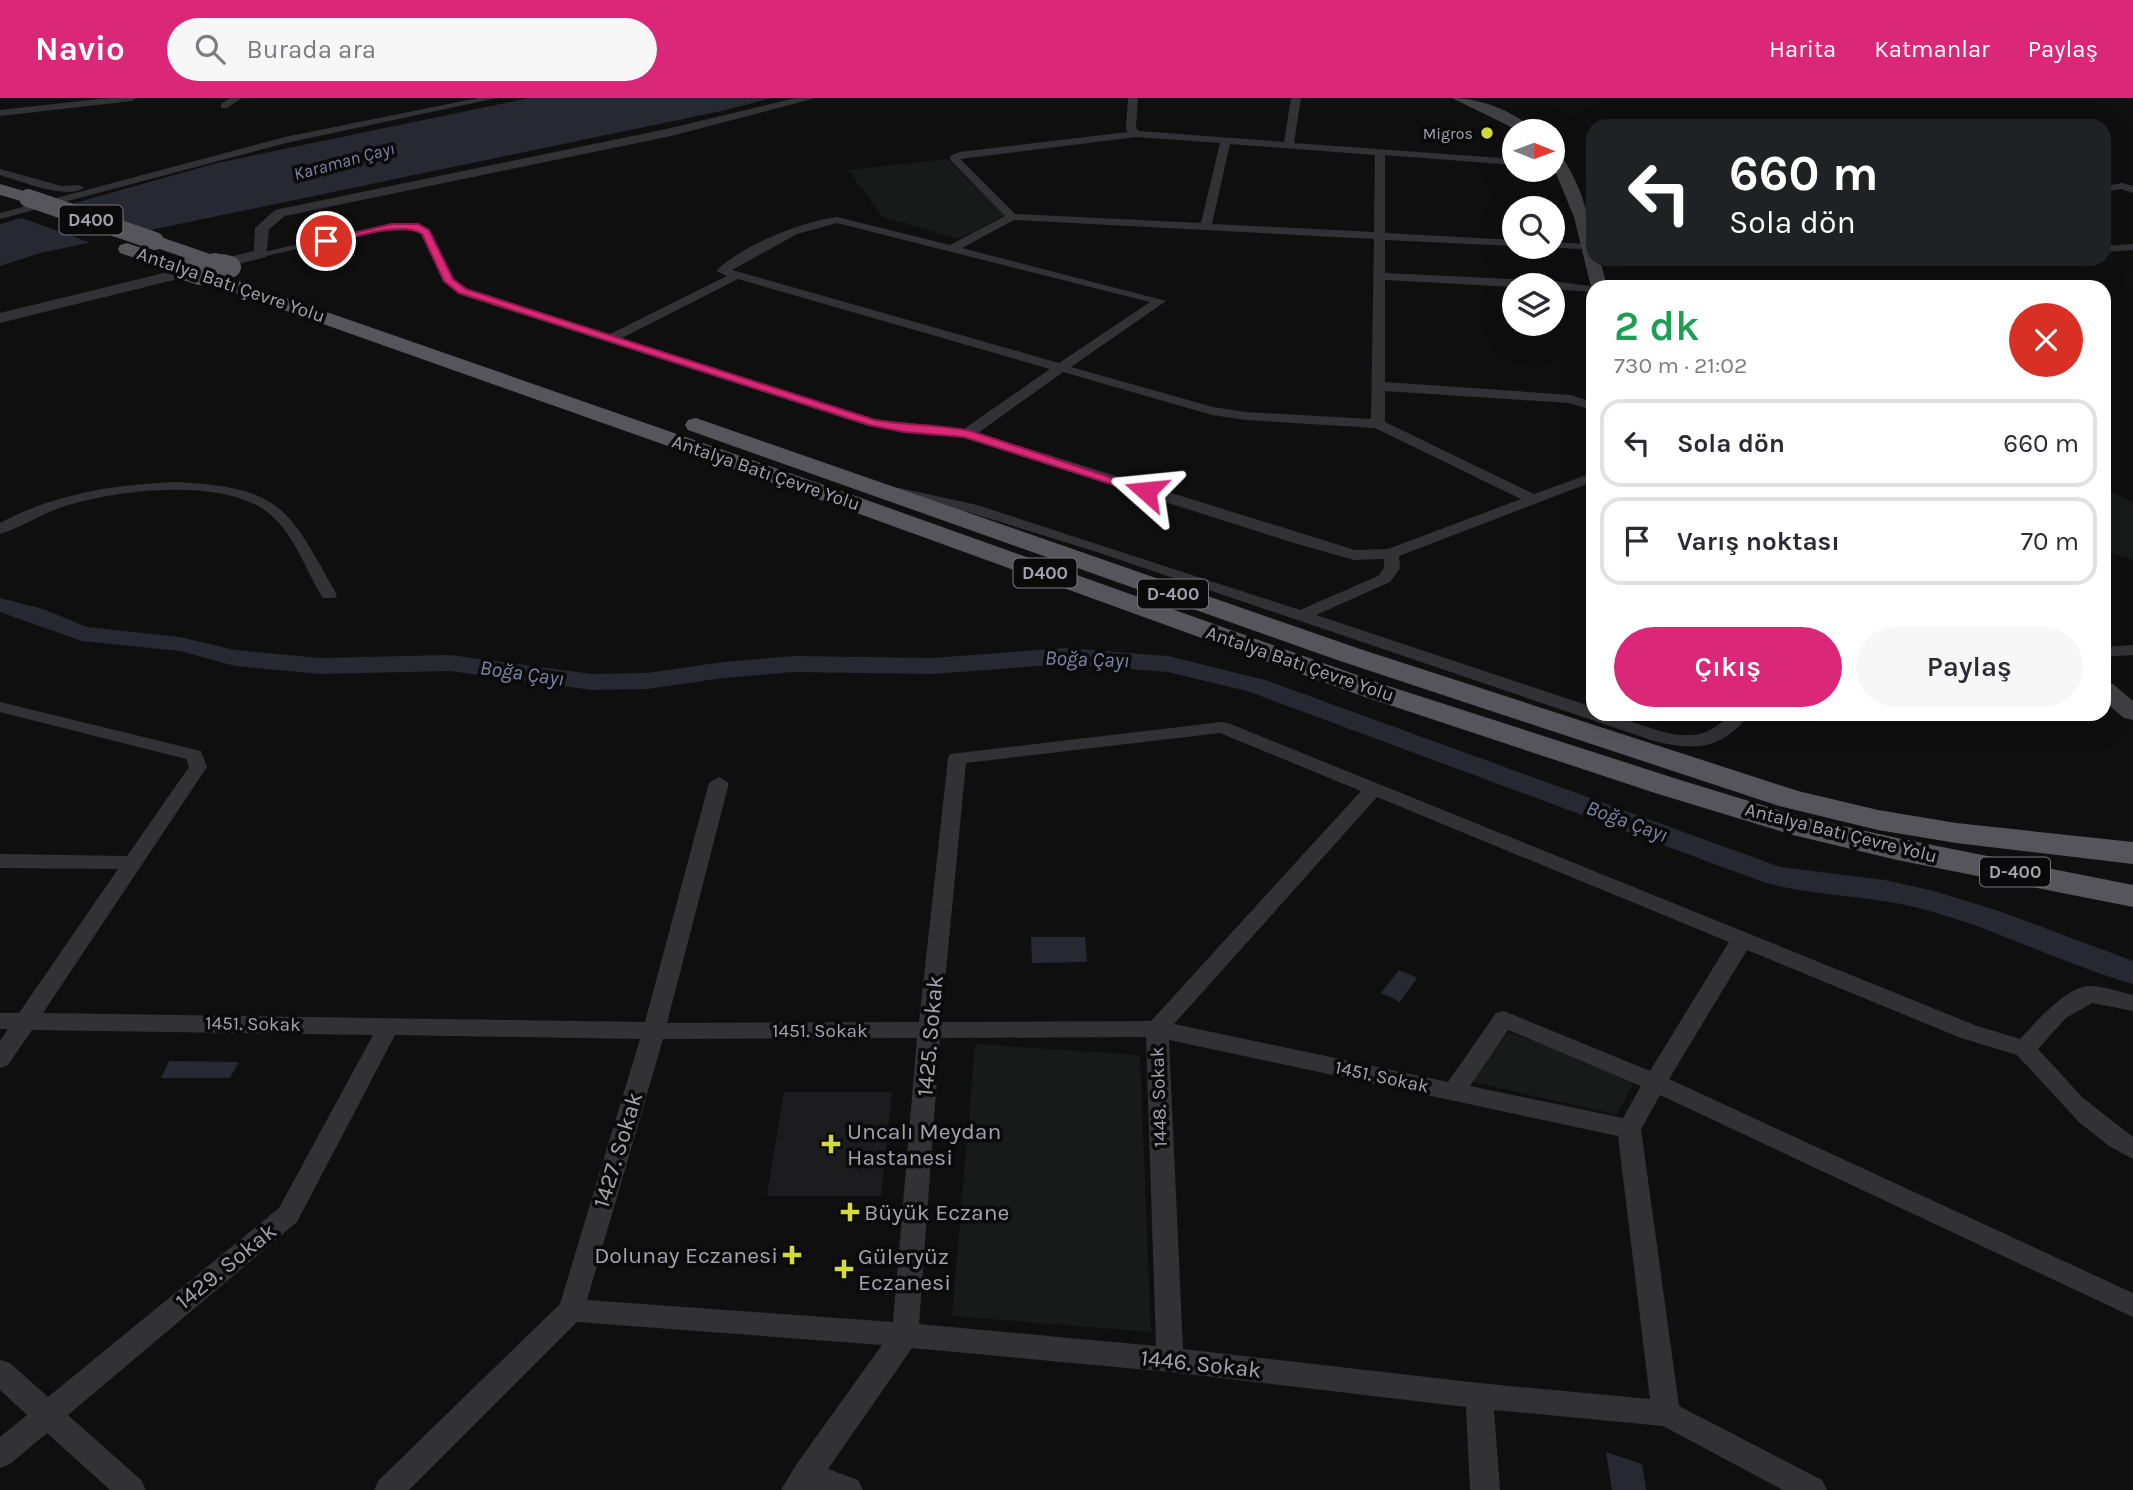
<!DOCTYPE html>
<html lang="tr">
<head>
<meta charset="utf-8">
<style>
  :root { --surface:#fff; --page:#f7f7f7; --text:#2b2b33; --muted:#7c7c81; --line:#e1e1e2; --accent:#db2777 }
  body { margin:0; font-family:Karla,sans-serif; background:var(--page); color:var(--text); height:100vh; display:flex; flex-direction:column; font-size:26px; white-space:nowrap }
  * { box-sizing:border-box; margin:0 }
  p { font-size:23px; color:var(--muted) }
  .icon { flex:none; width:38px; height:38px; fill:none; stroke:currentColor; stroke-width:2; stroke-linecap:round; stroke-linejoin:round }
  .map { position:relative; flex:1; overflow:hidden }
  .side { position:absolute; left:1586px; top:182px; width:525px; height:441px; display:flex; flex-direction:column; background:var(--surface); border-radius:21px; box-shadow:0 7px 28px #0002 }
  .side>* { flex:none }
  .guide { position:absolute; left:1586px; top:21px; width:525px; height:147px; border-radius:21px; box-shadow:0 7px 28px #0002; background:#202124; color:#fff; overflow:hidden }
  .needle { width:46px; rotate:91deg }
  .buttons { position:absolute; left:1502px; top:21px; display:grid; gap:14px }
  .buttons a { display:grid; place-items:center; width:63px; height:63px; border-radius:50%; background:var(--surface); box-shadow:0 7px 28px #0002; font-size:35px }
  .pin { position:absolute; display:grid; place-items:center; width:60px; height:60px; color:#fff; margin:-30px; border:4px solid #fff; border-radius:50%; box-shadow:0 2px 7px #0007 }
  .me { position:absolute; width:77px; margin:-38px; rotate:288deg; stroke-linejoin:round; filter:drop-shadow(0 0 5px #0008) }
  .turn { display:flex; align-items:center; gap:24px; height:147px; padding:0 28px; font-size:32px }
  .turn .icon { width:91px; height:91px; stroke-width:2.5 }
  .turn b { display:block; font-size:49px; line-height:60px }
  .round { display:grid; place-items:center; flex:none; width:74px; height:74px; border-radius:37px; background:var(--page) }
  .head { display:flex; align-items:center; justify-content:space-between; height:119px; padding:0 28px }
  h1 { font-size:42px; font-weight:600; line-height:52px; color:#1e9e55 }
  .button { display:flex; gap:14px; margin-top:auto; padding:14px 28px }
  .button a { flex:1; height:80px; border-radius:42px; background:var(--accent); color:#fff; font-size:28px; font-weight:600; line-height:80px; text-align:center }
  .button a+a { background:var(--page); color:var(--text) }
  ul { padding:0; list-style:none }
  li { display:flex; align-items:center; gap:21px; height:88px; margin:0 14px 10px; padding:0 14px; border:4px solid var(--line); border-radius:21px }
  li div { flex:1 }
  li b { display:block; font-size:26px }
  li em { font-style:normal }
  header { display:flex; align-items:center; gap:42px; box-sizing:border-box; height:98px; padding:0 35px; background:var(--accent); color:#fff }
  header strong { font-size:33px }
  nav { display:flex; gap:38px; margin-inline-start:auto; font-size:24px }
  .search { width:490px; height:63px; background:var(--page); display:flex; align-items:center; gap:18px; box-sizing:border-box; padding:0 24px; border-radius:38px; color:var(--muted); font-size:26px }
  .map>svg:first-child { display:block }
  .built { fill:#1c1b1d }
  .green { fill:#161a18 }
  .water { fill:#272932 }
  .pier { fill:#100f10 }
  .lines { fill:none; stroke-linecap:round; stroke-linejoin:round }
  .river { fill:#272932; fill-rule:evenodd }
  .minor { fill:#323135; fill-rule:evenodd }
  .tertiary { fill:#323135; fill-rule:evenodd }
  .secondary { fill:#403f44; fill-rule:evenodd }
  .trunk { fill:#56555c; fill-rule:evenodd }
  .trunk-bridge-far1 { stroke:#56555c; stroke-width:18 }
  .trunk-bridge { stroke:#56555c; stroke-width:22 }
  .route { fill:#db2777; stroke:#8e194d; stroke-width:2 }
  .poi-dot { fill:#d3da3e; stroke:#0b0a0b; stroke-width:2.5 }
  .labels { text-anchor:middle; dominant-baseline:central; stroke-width:7; stroke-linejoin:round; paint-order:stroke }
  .far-poi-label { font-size:16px; fill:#a3a2af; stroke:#0b0a0b; text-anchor:end }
  .far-water-label { font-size:18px; font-style:italic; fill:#7c83a7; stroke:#0b0a0b }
  .shield { fill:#0b0a0b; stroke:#75747e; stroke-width:2 }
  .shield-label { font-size:18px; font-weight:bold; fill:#a3a2af }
  .street-label { font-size:19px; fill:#a3a2af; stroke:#0b0a0b }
  .water-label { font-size:21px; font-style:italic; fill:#7c83a7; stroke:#0b0a0b }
  .near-street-label { font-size:23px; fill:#a3a2af; stroke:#0b0a0b }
  .near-poi-label { font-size:23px; fill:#a3a2af; stroke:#0b0a0b; text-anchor:start }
</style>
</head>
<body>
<header>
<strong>Navio</strong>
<div class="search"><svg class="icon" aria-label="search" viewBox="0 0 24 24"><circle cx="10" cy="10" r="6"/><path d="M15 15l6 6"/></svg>Burada ara</div>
<nav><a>Harita</a><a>Katmanlar</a><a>Paylaş</a></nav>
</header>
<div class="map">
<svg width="2133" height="1392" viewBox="0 0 2133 1392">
  <rect width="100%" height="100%" fill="#100f10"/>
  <path class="built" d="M784,994H892L881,1098H767Z"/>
  <g class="green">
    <path d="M947,61L1004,117L959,141L883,119L848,72Z"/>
    <path d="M2104,391L2133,404V462L2104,453Z"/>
    <path d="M1508,934L1636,980L1617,1017L1469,983Z"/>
    <path d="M975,946L1140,957L1151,1234L952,1218Z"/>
  </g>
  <g class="water">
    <path d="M529,0H772L726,12L40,155L0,168V126L217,65Z"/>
    <path d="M1031,839H1085L1087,864L1032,865Z"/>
    <path d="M1399,872L1417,880L1400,904L1381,895Z"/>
    <path d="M169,963L239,964L230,980H161Z"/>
    <path d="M1606,1354L1642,1366L1646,1392H1612Z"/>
  </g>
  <path class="pier" d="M64,105L153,135L97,147L16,118Z"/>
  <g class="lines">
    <path class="river" d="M0,500L43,511L87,529L180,539L235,552L319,560L450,557L592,576L647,575L723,564L793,558L933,560L1065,550L1168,558L1265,582L1780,769L1884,782L1930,792L1999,813L2133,863V886C2063,866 1997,831 1926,812C1872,797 1816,799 1763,784L1247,593L1168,574L1065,566L933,576L793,574L723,580L647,591L592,592L450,573L319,576L235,568L180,553L82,543L0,514Z"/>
    <g class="minor">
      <path d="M107,0H137L132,3L0,18V12Z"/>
      <path d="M230,0H242L227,10H221V6Z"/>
      <path d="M478,0H497L286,45L0,121V115L285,39Z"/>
      <path d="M1128,0H1138L1136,30L1139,33L1284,44L1291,0H1301L1294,45L1514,61V67L1385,57V135L1514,142V148L1385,142V175L1552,183L1597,189H1592V194L1552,191V187L1514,189L1385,182V284L1571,297L1592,304V312L1569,305L1385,293V324L1534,396L1592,375V384L1399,458L1400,470L1390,484L1316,517L1592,609V616C1642,616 1688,664 1730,616H1749C1722,653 1692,653 1651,642L1097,454L968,414L895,397L893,394L895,391L900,390L977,407L1300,512L1378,478L1384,470V461L1354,462L1294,445L964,340L868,328L458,196L443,183L421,136C400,122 291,153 261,159L255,156L392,125L418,126L430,132L454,181L466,190L610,236L727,178L716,173C743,147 800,124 837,119L950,147L1005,118L950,62V58L960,54L1128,34L1126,31ZM1136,39L1220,45L1201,125L1015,116L960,61ZM1230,46L1375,57L1374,134L1212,126ZM1014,122L1374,141L1371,321L1246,314L1213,309L1071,269L1166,203L962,150ZM837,125L1150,204L1059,265L732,172L797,136ZM738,181L1050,271L964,331L875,321L622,240ZM1063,274L1212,317L1246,322L1375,330L1521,401L1388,451L1355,452L978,335Z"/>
      <path d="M0,71L62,88L79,87L84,90C66,102 21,83 0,77Z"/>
      <path d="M2122,85L2133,88V95L2121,91L2104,94V88Z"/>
      <path d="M1552,144L1589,146H1592V152L1548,149H1552Z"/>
      <path d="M2133,146V152L2104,154V148Z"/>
      <path d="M173,384C282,389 287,408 337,497L335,500H323C306,474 297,441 272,418C227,377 113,392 59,410C40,417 18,431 0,436V425C54,396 113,387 173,384Z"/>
      <path d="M2133,547V557L2104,559V549Z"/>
      <path d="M0,604L201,653L207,669L43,915L645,924L709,685L719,679L729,685L667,925L919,924L948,660L950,656L1222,624L1228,625L1977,928L2020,941C2035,925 2066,889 2089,888C2103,888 2120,894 2133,897V913L2092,905L2066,920L2038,951L2083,1000L2133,1039V1061L2109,1048L2080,1025L2017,957L1961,940L1747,852L1669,981L2133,1195V1219L1660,997L1641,1031L1679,1308L1822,1382L1827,1392H1783L1663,1328L1494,1312L1500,1392H1470L1466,1309L1170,1274L912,1250L828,1371L858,1382L863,1392H781L796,1367L882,1247L577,1224L409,1392H374L379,1382L560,1206L640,941L395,937L297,1124L68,1317L141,1382L146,1392H110L47,1335L10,1366L0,1370V1339L27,1317L0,1292V1262L10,1265L48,1299L279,1110L373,937L32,932L8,967L0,970V943L8,931H0V915H19L118,771L0,770V756L127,758L189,669L186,661L0,614ZM1220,635L1361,693L1151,923L941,924L966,665ZM1377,699L1729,844L1650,973L1504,913L1496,915L1448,984L1174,926ZM1508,932L1641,988L1623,1020L1470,988ZM1146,939L1156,1248L919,1226L940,940ZM917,940L893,1224L587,1202L663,941ZM1169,942L1618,1038L1650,1301L1479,1285L1183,1251Z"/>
    </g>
    <path class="tertiary" d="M795,0H816L671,38L285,118L269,131L266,159L0,225V215L254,153L255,130L275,112L671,30Z"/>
    <g class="secondary">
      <path d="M1452,0C1479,0 1515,13 1535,33H1519Z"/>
      <path d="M1552,50L1557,51C1581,86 1592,119 1592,161H1600L1607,189H1592V191L1591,189L1574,119L1552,66Z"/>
      <path d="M2104,584L2113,586L2133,603V622L2124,620L2104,603Z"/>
    </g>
    <g class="trunk">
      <path d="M0,86L34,96L37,100L28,105L0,97Z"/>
      <path d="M155,137L222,160L225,164L215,170L148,147L146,143Z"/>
      <path d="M127,145L183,164L186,168L176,174L120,155L118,151L120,147Z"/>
      <path d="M200,170L861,400L1382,586L1677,681L1798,718L1897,740L2133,787V809L1897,762L1793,737L1655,695L1362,598L843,410L193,180L190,176L193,172Z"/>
      <path d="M696,320L1360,551L1798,693L1878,712L1956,725L2133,744V766L1956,745L1878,732L1779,708L1340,563L688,332L685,327L688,322Z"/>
    </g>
    <g class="trunk-bridge-far1">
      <path d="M28,100L155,143"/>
      <path d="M215,164L229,169"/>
    </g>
    <g class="trunk-bridge">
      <path d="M223,167L230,169"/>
      <path d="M185,171L200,176"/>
    </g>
  </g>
  <path class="route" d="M392,126H418L429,132L453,181L466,191L875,322C907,328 940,326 971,333L1152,393L1146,397L1142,396L964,339L904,334L869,327L459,195L444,183L422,136C402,122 349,141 326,146L321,143Z"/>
  <g class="poi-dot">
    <circle cx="1487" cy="35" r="7"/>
    <path d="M827.5 1035.5h7v7h7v7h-7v7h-7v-7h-7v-7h7z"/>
    <path d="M846.5 1103.5h7v7h7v7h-7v7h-7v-7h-7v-7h7z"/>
    <path d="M788.5 1146.5h7v7h7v7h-7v7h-7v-7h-7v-7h7z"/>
    <path d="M840.5 1160.5h7v7h7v7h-7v7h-7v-7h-7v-7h7z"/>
  </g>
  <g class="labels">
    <g class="far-poi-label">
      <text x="1473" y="35">Migros</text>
    </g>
    <g class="far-water-label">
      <text transform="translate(344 63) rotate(-15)">Karaman Çayı</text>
    </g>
    <g class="shield">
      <rect x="59.5" y="107.5" width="63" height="29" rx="5"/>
      <rect x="1013.5" y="460.5" width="63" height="29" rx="5"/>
      <rect x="1138" y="481.5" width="70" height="29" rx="5"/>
      <rect x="1980" y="759.5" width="70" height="29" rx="5"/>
    </g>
    <g class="shield-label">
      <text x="91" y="122">D400</text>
      <text x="1045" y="475">D400</text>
      <text x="1173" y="496">D-400</text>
      <text x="2015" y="774">D-400</text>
    </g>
    <g class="street-label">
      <text transform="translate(231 187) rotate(19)">Antalya Batı Çevre Yolu</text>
      <text transform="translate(766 375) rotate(19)">Antalya Batı Çevre Yolu</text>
      <text transform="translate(1300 566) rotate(19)">Antalya Batı Çevre Yolu</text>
      <text transform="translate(1841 735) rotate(14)">Antalya Batı Çevre Yolu</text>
      <text transform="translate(253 926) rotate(1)">1451. Sokak</text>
      <text x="820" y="933">1451. Sokak</text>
      <text transform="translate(1382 979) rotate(12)">1451. Sokak</text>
      <text transform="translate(1159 999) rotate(-92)">1448. Sokak</text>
    </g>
    <g class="water-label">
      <text transform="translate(1087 561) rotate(2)">Boğa Çayı</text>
      <text transform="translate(522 575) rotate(8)">Boğa Çayı</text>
      <text transform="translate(1627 723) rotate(20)">Boğa Çayı</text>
    </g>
    <g class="near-street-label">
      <text transform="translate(930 938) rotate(-85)">1425. Sokak</text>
      <text transform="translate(618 1052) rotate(-73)">1427. Sokak</text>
      <text transform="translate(226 1168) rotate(-39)">1429. Sokak</text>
      <text transform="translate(1201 1266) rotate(6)">1446. Sokak</text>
    </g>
    <g class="near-poi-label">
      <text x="847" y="1033">Uncalı Meydan<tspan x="847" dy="26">Hastanesi</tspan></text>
      <text x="864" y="1114">Büyük Eczane</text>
      <text x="778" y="1157" text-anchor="end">Dolunay Eczanesi</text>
      <text x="858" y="1158">Güleryüz<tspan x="858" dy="26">Eczanesi</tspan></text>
    </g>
  </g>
</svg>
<div class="buttons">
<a><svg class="needle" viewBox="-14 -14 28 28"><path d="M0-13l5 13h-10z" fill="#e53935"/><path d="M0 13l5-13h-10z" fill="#7c7c81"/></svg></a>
<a><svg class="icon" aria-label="search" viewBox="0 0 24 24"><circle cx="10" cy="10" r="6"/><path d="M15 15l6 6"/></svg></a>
<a><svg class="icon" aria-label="layers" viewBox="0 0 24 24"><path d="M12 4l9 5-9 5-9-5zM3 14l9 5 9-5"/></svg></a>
</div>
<div class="pin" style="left:326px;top:143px;background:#d93025"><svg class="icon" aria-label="arrive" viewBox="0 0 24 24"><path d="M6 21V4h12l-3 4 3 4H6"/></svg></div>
<svg class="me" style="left:1146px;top:393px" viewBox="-20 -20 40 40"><path d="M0-17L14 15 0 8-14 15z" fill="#db2777" stroke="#fff" stroke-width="4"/></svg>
<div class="guide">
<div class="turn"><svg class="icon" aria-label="left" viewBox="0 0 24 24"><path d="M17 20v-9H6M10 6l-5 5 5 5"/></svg><div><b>660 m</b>Sola dön</div></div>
</div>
<section class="side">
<div class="head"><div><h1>2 dk</h1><p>730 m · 21:02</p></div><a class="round" style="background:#d93025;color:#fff"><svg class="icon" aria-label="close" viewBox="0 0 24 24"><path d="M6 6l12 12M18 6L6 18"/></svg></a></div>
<ul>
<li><svg class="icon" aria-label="left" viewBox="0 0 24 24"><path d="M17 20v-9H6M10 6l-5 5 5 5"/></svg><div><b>Sola dön</b></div><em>660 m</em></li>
<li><svg class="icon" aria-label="arrive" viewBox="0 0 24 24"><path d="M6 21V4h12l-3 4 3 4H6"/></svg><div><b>Varış noktası</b></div><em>70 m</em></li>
</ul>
<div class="button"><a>Çıkış</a><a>Paylaş</a></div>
</section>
</div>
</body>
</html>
